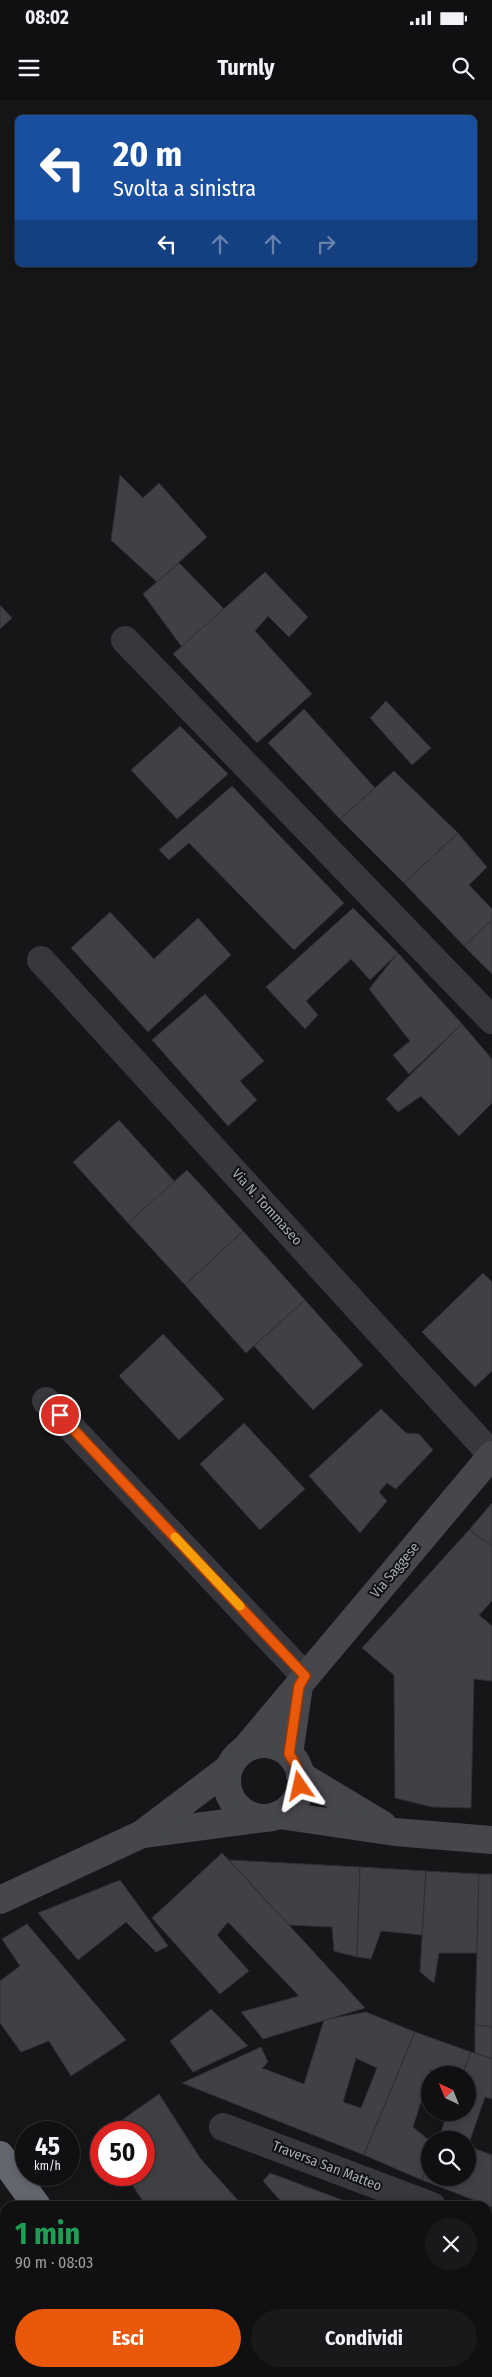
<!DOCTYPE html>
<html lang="it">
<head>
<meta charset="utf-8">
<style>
  :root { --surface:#101012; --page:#19191b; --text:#f1f3f6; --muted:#9c9d9f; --line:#303032; --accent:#ea580c }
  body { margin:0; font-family:"Fira Sans Condensed",sans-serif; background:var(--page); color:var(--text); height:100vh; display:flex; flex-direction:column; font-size:19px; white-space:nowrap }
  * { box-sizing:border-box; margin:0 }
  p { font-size:16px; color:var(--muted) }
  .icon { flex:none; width:28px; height:28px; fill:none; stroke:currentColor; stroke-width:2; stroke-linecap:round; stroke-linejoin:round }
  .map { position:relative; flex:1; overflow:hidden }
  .side { position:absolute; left:0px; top:2101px; width:492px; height:176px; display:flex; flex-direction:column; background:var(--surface); border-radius:15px 15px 0 0; box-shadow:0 2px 8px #0003,0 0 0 1px var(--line) }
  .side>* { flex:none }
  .hud { position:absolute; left:15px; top:15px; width:462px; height:152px; border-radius:8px; box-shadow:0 2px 8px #0003,0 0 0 1px var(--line); background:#1a4fa0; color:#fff; overflow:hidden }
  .needle { width:32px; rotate:317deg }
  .fabs { position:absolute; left:421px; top:1966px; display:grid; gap:10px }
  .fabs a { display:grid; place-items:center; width:55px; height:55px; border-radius:50%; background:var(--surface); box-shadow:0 2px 8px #0003,0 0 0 1px var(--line); font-size:25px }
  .speed { position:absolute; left:15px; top:2021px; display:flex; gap:10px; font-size:25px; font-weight:700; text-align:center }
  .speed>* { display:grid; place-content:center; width:65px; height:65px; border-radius:50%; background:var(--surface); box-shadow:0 2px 8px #0003,0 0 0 1px var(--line); line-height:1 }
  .speed small { font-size:12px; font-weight:400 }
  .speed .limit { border:8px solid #d22; background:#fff; color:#111 }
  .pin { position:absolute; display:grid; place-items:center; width:42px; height:42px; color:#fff; margin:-21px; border:2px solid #fff; border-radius:50%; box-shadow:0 1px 5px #0007 }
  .me { position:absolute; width:55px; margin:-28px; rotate:349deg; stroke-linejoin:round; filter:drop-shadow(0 0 4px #0008) }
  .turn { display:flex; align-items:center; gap:18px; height:105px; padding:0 15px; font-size:22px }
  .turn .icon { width:65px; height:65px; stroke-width:2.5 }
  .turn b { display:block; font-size:35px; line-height:42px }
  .lanes { display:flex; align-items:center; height:48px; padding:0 15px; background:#0003; justify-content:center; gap:25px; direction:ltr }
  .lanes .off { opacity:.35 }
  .round { display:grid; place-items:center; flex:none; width:52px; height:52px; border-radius:26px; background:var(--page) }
  .summary { display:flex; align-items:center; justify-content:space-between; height:85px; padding:0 15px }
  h1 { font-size:30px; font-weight:700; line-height:38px; color:#1e9e55 }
  .primary-button { display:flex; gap:10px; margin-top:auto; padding:10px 15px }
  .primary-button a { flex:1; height:58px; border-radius:30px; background:var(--accent); color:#fff; font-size:20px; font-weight:700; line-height:58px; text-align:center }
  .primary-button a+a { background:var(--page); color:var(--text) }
  .status { display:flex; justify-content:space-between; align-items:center; height:35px; padding:0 25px; background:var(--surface); direction:ltr }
  .status svg { height:14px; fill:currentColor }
  header { display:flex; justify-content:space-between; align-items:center; height:65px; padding:0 15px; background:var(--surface); font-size:22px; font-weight:700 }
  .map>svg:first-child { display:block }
  .building { fill:#404145; stroke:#303034; fill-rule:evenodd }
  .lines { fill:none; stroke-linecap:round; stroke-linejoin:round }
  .minor { stroke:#37383d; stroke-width:28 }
  .secondary { stroke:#45474d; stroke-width:28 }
  .motorway { stroke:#63666e; stroke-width:28 }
  .route-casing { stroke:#983908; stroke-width:12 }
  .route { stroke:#ea580c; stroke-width:9 }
  .slow { stroke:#f59e0b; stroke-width:9 }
  .labels { text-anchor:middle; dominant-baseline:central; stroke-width:4; stroke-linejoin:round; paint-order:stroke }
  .street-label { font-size:14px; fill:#a8adb8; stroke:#111113 }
</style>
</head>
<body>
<div class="status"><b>08:02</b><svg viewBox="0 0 49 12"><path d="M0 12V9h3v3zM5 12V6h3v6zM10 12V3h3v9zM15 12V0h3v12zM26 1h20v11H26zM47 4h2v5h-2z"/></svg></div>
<header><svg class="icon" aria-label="menu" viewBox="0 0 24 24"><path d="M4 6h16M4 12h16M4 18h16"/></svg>Turnly<svg class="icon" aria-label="search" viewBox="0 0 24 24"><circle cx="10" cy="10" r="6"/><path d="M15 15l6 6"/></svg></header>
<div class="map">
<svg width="492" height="2277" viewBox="0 0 492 2277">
  <rect width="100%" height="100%" fill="#161618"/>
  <g class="building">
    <path d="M120,375L143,398L159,383L207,437L157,482L111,440Z"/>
    <path d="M179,463L224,509L182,547L143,494Z"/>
    <path d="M265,472L308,517L289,537L268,516L255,531L312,594L257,643L173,554Z"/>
    <path d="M0,505L12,518L0,529Z"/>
    <path d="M386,601L431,648L412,665L370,618Z"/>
    <path d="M304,609L375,688L340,719L268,643Z"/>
    <path d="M180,626L228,674L177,719L131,670Z"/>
    <path d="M394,671L458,733L404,783L340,719Z"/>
    <path d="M232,686L344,803L294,850L189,743L169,760L159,750Z"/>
    <path d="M458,733L487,767L469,785L492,809V820L464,846L404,783Z"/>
    <path d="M353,808L398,853L370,880L351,859L306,901L318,915L305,929L266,887Z"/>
    <path d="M110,812L154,859L198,818L231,855L148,932L71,848Z"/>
    <path d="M492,820V874L464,846Z"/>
    <path d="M398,853L462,924L409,974L393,955L410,941L369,889Z"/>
    <path d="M205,894L264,961L240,981L257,1000L228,1026L152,940Z"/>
    <path d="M462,924L492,959V1003L459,1036L421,996L398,1012L386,999Z"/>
    <path d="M119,1020L175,1082L128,1123L73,1062Z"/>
    <path d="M187,1070L243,1131L185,1185L128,1123Z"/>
    <path d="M243,1131L305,1200L246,1253L185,1185Z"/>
    <path d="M483,1173L492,1182V1271L475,1287L422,1232Z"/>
    <path d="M305,1200L363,1265L313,1310L254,1246Z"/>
    <path d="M163,1234L224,1299L179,1340L119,1276Z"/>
    <path d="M381,1309L406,1333L419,1334L433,1350L396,1389L387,1383L379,1392L387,1401L360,1433L309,1376Z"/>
    <path d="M244,1323L305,1389L260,1430L200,1364Z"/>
    <path d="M492,1403V1446L469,1430Z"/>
    <path d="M469,1430L492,1446V1501L479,1515L492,1526V1581L474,1579L471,1708L432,1707L395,1698L394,1575L362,1548Z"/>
    <path d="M222,1753L289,1825L365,1908L263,1939L241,1912L299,1896L228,1822L217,1835L249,1871L220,1894L152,1818Z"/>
    <path d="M229,1760L360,1767L357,1857L334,1851L332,1827L289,1825Z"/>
    <path d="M360,1767L426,1771L422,1835L381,1831L371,1859L357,1857Z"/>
    <path d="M426,1771L479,1774L477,1853H439L434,1883L420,1872Z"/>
    <path d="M479,1774H492V1927L475,1925Z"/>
    <path d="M120,1780L168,1846L156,1852L126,1822L78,1860L38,1813Z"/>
    <path d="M27,1824L126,1940L71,1976L49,1941L21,1952L0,1923V1881L20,1866L2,1839Z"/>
    <path d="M211,1909L248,1946L193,1972L170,1941Z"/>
    <path d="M366,1912L415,1932L364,2055L182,1983L261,1947L268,1962L262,1968L304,1984L324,1920ZM356,1958L377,1968L361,2008L343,2002Z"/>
    <path d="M475,1925L492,1927V1959L475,1953Z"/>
    <path d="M415,1932L471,1952L462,1975H442L431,1970L413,2027L430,2041V2060L422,2080L364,2055Z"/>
    <path d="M471,1952L492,1959V1999L485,1997L468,2046L492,2055V2107L422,2080L430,2060V2078H468V2040H438L448,2012H468V1975H462Z"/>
    <path d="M159,1994L200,2058L243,2106H146L126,2075H144V2032H105Z"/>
    <path d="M270,2073L358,2106H285L263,2081Z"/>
    <path d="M488,2155L492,2157V2216L488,2227Z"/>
    <path d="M329,2272H377L370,2277H332Z"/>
    <path d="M431,2272H470L468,2277H435Z"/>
  </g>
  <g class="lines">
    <g class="minor">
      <path d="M125,540L492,920"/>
      <path d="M41,860L492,1355"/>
      <path d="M46,1301L305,1576"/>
      <path d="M223,2027L432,2106"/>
      <path d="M488,2127L492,2129"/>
      <path d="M409,2272L414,2277"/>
    </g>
    <g class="secondary">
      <circle cx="264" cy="1681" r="37"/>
      <path d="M245,1649L492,1355"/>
      <path d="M289,1654L299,1586"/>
      <path d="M300,1675L383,1725"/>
      <path d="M279,1715L395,1732L492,1740"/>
      <path d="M143,1734L264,1718"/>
      <path d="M0,1800L142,1734L229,1668"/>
    </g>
    <g class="motorway">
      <path d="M0,2055L37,2106"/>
      <path d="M0,2187L5,2194"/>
      <path d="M63,2272L66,2277"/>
      <path d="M159,2272L163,2277"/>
    </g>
  </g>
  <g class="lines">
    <g class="route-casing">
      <path id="route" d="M60,1315L305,1576L299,1586L289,1654C297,1665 300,1673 300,1686"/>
    </g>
    <use href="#route" class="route"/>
    <path class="slow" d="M175,1437L240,1506"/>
  </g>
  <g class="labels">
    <g class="street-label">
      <text transform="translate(267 1107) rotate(48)">Via N. Tommaseo</text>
      <text transform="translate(395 1470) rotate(-50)">Via Saggese</text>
      <text transform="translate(327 2066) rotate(21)">Traversa San Matteo</text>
    </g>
  </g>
</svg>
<div class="fabs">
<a><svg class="needle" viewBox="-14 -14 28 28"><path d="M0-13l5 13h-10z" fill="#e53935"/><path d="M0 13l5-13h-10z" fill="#9c9d9f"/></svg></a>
<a><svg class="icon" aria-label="search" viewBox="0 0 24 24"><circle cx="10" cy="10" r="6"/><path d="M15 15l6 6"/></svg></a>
</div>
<div class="speed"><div>45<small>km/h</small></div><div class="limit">50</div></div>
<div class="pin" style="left:60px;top:1315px;background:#d93025"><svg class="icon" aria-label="arrive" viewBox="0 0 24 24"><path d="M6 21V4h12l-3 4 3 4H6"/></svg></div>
<svg class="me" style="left:300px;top:1686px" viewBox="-20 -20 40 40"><path d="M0-17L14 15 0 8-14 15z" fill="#ea580c" stroke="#fff" stroke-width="4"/></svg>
<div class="hud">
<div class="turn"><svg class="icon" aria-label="left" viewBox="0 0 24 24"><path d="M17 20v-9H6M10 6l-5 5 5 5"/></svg><div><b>20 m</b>Svolta a sinistra</div></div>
<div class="lanes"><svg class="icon" aria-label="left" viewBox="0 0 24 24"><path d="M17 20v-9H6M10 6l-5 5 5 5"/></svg><svg class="icon off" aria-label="ahead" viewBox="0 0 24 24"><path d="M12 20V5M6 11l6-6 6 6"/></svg><svg class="icon off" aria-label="ahead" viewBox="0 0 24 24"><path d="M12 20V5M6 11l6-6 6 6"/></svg><svg class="icon off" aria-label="right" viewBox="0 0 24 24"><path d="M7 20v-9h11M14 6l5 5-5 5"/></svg></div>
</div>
<section class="side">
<div class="summary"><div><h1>1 min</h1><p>90 m · 08:03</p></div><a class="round"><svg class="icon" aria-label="close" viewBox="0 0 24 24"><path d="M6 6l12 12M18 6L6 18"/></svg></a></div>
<div class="primary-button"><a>Esci</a><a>Condividi</a></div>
</section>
</div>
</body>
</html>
